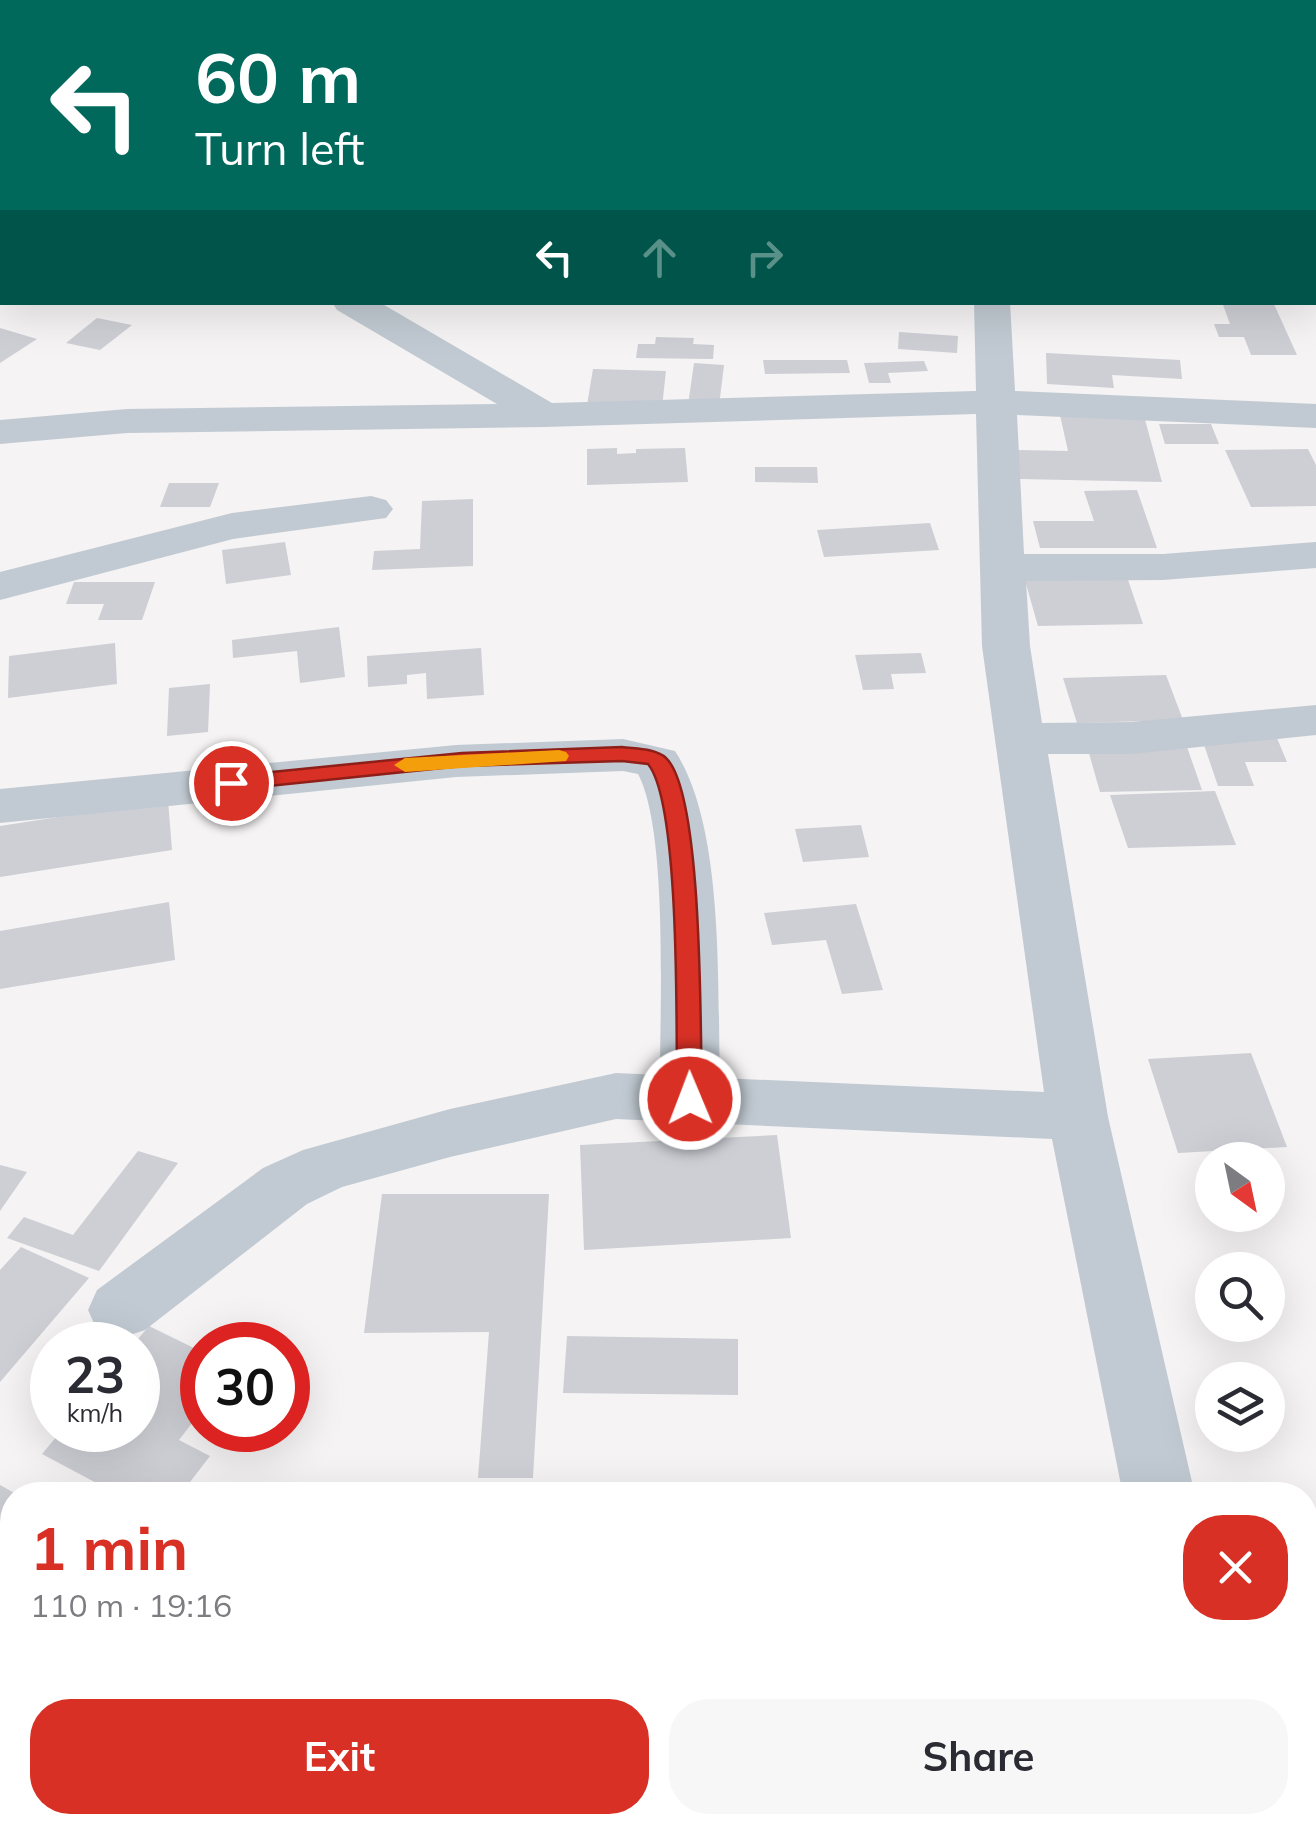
<!DOCTYPE html>
<html lang="en">
<head>
<meta charset="utf-8">
<style>
  :root { --surface:#fff; --page:#f7f7f7; --text:#2b2b33; --muted:#7c7c81; --accent:#d93025 }
  body { margin:0; font-family:Mulish,sans-serif; background:var(--page); color:var(--text); height:100vh; display:flex; flex-direction:column; font-size:38px; white-space:nowrap }
  * { box-sizing:border-box; margin:0 }
  p { font-size:32px; color:var(--muted) }
  .icon { flex:none; width:55px; height:55px; fill:none; stroke:currentColor; stroke-width:2; stroke-linecap:round; stroke-linejoin:round }
  .map { position:relative; flex:1; overflow:hidden }
  .drawer { position:absolute; left:0px; top:1482px; width:1318px; height:352px; display:flex; flex-direction:column; background:var(--surface); border-radius:40px 40px 0 0; box-shadow:0 10px 40px #0002 }
  .drawer>* { flex:none }
  .guide { position:absolute; left:0px; top:0px; width:1318px; height:305px; box-shadow:0 10px 40px #0002; background:#00695c; color:#fff; overflow:hidden }
  .needle { width:65px; rotate:147deg }
  .fabs { position:absolute; left:1195px; top:1142px; display:grid; gap:20px }
  .fabs a { display:grid; place-items:center; width:90px; height:90px; border-radius:50%; background:var(--surface); box-shadow:0 10px 40px #0002; font-size:50px }
  .speed { position:absolute; left:30px; top:1322px; display:flex; gap:20px; font-size:50px; font-weight:700; text-align:center }
  .speed>* { display:grid; place-content:center; width:130px; height:130px; border-radius:50%; background:var(--surface); box-shadow:0 10px 40px #0002; line-height:1 }
  .speed small { font-size:25px; font-weight:400 }
  .speed .limit { border:15px solid #d22; background:#fff; color:#111 }
  .pin { position:absolute; display:grid; place-items:center; width:85px; height:85px; color:#fff; margin:-42px; border:5px solid #fff; border-radius:50%; box-shadow:0 2px 10px #0007 }
  .me { position:absolute; width:110px; margin:-55px; rotate:359deg; stroke-linejoin:round; filter:drop-shadow(0 0 8px #0008) }
  .turn { display:flex; align-items:center; gap:35px; height:210px; padding:0 30px; font-size:45px }
  .turn .icon { width:130px; height:130px; stroke-width:2.5 }
  .turn b { display:block; font-size:70px; line-height:85px }
  .lanes { display:flex; align-items:center; height:95px; padding:0 30px; background:#0003; justify-content:center; gap:50px; direction:ltr }
  .lanes .off { opacity:.35 }
  .round { display:grid; place-items:center; flex:none; width:105px; height:105px; border-radius:40px; background:var(--page) }
  .head { display:flex; align-items:center; justify-content:space-between; height:170px; padding:0 30px }
  h1 { font-size:60px; font-weight:700; line-height:75px; color:var(--accent) }
  .cta { display:flex; gap:20px; margin-top:auto; padding:20px 30px }
  .cta a { flex:1; height:115px; border-radius:40px; background:var(--accent); color:#fff; font-size:40px; font-weight:700; line-height:115px; text-align:center }
  .cta a+a { background:var(--page); color:var(--text) }
  .map>svg:first-child { display:block }
  .building { fill:#cdcfd5 }
  .lines { fill:none; stroke-linecap:round; stroke-linejoin:round }
  .minor { fill:#c1cad2; fill-rule:evenodd }
  .route { fill:#d93025; stroke:#8d1f18; stroke-width:2.5 }
  .slow { fill:#f59e0b }
</style>
</head>
<body>
<div class="map">
<svg width="1316" height="1834" viewBox="0 0 1316 1834">
  <rect width="100%" height="100%" fill="#f5f3f3"/>
  <g class="building">
    <path d="M1222,302H1273L1297,355H1251L1244,337H1219L1214,324H1230Z"/>
    <path d="M97,318L132,325L100,350L66,343Z"/>
    <path d="M0,328L37,339L0,363Z"/>
    <path d="M899,332L958,336L957,353L898,349Z"/>
    <path d="M656,337L694,338L693,344L714,345L713,359L636,358L638,344H655Z"/>
    <path d="M1046,353L1180,360L1182,379L1112,375L1114,388L1047,384Z"/>
    <path d="M763,360H847L850,373L765,374Z"/>
    <path d="M924,361L928,371L888,373L891,383H869L864,363Z"/>
    <path d="M694,363L724,365L719,406L688,405Z"/>
    <path d="M593,369L666,371L662,407L587,405Z"/>
    <path d="M1060,415L1144,416L1162,482L1020,479L1015,450L1068,451Z"/>
    <path d="M1159,424H1211L1219,444H1165Z"/>
    <path d="M617,448V454L636,453V449L685,448L688,482L587,485V449Z"/>
    <path d="M1308,449L1316,465V506L1251,507L1225,450Z"/>
    <path d="M755,467H817L818,483L755,482Z"/>
    <path d="M169,483H219L210,507H160Z"/>
    <path d="M1137,490L1157,548H1040L1033,521H1094L1084,491Z"/>
    <path d="M473,499V566L372,570L374,551L420,549L422,501Z"/>
    <path d="M930,523L939,550L824,557L817,530Z"/>
    <path d="M285,542L291,575L226,584L222,550Z"/>
    <path d="M1124,568L1143,624L1038,626L1022,570Z"/>
    <path d="M74,582H155L142,620H98L104,604H66Z"/>
    <path d="M339,627L345,677L300,683L297,651L233,658L232,640Z"/>
    <path d="M115,643L117,684L8,698L9,656Z"/>
    <path d="M481,648L484,695L427,699L426,673L407,675V684L368,687L367,656Z"/>
    <path d="M921,653L926,673L891,674L894,689L863,690L855,655Z"/>
    <path d="M1166,675L1183,720L1077,723L1063,678Z"/>
    <path d="M210,684L208,732L167,736L169,688Z"/>
    <path d="M1277,738L1287,762H1245L1254,786H1218L1202,739Z"/>
    <path d="M1186,744L1202,790L1100,792L1087,746Z"/>
    <path d="M1215,791L1236,845L1128,848L1110,795Z"/>
    <path d="M168,800L172,850L0,877V826Z"/>
    <path d="M861,825L869,857L803,862L795,829Z"/>
    <path d="M169,902L175,960L0,989V931Z"/>
    <path d="M856,904L883,990L842,994L826,940L772,945L764,913Z"/>
    <path d="M1251,1053L1287,1147L1178,1153L1148,1059Z"/>
    <path d="M777,1135L791,1238L584,1250L580,1145Z"/>
    <path d="M138,1151L178,1163L99,1271L7,1238L24,1217L73,1235Z"/>
    <path d="M0,1165L27,1172L0,1211Z"/>
    <path d="M382,1194H549L533,1478H478L489,1332L364,1333Z"/>
    <path d="M21,1247L89,1278L0,1382V1270Z"/>
    <path d="M149,1326L202,1352V1410L179,1440L210,1456L180,1495H119L42,1454L62,1430H138V1345H133Z"/>
    <path d="M567,1336L738,1339V1395L563,1393Z"/>
    <path d="M0,1485L18,1495H12V1598L8,1596L0,1605Z"/>
  </g>
  <g class="lines">
    <g class="minor">
      <path d="M982,0H1011L1012,2H984Z"/>
      <path d="M0,10L2,11V28H0Z"/>
      <rect x="1315" y="153" width="1" height="20"/>
      <rect x="1315" y="209" width="1" height="20"/>
      <rect x="0" y="212" width="2" height="20"/>
      <path d="M332,302H379L552,403L976,391L974,302H1010L1015,391L1316,404V428L1017,415L1024,554H1163L1316,542V568L1163,580L1026,581L1030,646L1042,723L1131,722L1316,705V735L1131,754H1048L1108,1117L1195,1495H1123L1052,1139L616,1119L450,1157L342,1187L307,1204L145,1330L121,1338L97,1330L88,1310L97,1290L263,1168L303,1150L450,1109L616,1073L660,1075C660,1006 668,830 638,774L623,771L456,777L0,823V789L456,745L623,739L675,751C725,828 717,985 720,1078L1044,1092L982,646L976,414L544,427L127,433L0,444V420L127,409L497,404L337,310Z"/>
      <path d="M371,496L386,500L393,509L386,518L233,539L0,600V572L232,513Z"/>
      <path d="M1316,1660V1736L1305,1739V1663Z"/>
      <path d="M143,1822H250L245,1834H138Z"/>
      <path d="M1190,1822H1272L1274,1834H1192Z"/>
    </g>
  </g>
  <path class="route" d="M622,747C635,749 655,748 666,758C704,794 700,1038 702,1099L698,1106H681L677,1099C676,1037 681,804 648,764L622,761L462,766L231,790L220,783L231,776L462,753Z"/>
  <path class="slow" d="M559,750L566,752L569,756L566,761L405,772L394,765L405,758Z"/>
</svg>
<div class="fabs">
<a><svg class="needle" viewBox="-14 -14 28 28"><path d="M0-13l5 13h-10z" fill="#e53935"/><path d="M0 13l5-13h-10z" fill="#7c7c81"/></svg></a>
<a><svg class="icon" aria-label="search" viewBox="0 0 24 24"><circle cx="10" cy="10" r="6"/><path d="M15 15l6 6"/></svg></a>
<a><svg class="icon" aria-label="layers" viewBox="0 0 24 24"><path d="M12 4l9 5-9 5-9-5zM3 14l9 5 9-5"/></svg></a>
</div>
<div class="speed"><div>23<small>km/h</small></div><div class="limit">30</div></div>
<div class="pin" style="left:231px;top:783px;background:#d93025"><svg class="icon" aria-label="arrive" viewBox="0 0 24 24"><path d="M6 21V4h12l-3 4 3 4H6"/></svg></div>
<svg class="me" style="left:690px;top:1099px" viewBox="-20 -20 40 40"><circle r="17" fill="#d93025" stroke="#fff" stroke-width="3"/><path d="M0-11L8 9 0 5-8 9z" fill="#fff"/></svg>
<div class="guide">
<div class="turn"><svg class="icon" aria-label="left" viewBox="0 0 24 24"><path d="M17 20v-9H6M10 6l-5 5 5 5"/></svg><div><b>60 m</b>Turn left</div></div>
<div class="lanes"><svg class="icon" aria-label="left" viewBox="0 0 24 24"><path d="M17 20v-9H6M10 6l-5 5 5 5"/></svg><svg class="icon off" aria-label="ahead" viewBox="0 0 24 24"><path d="M12 20V5M6 11l6-6 6 6"/></svg><svg class="icon off" aria-label="right" viewBox="0 0 24 24"><path d="M7 20v-9h11M14 6l5 5-5 5"/></svg></div>
</div>
<section class="drawer">
<div class="head"><div><h1>1 min</h1><p>110 m · 19:16</p></div><a class="round" style="background:#d93025;color:#fff"><svg class="icon" aria-label="close" viewBox="0 0 24 24"><path d="M6 6l12 12M18 6L6 18"/></svg></a></div>
<div class="cta"><a>Exit</a><a>Share</a></div>
</section>
</div>
</body>
</html>
